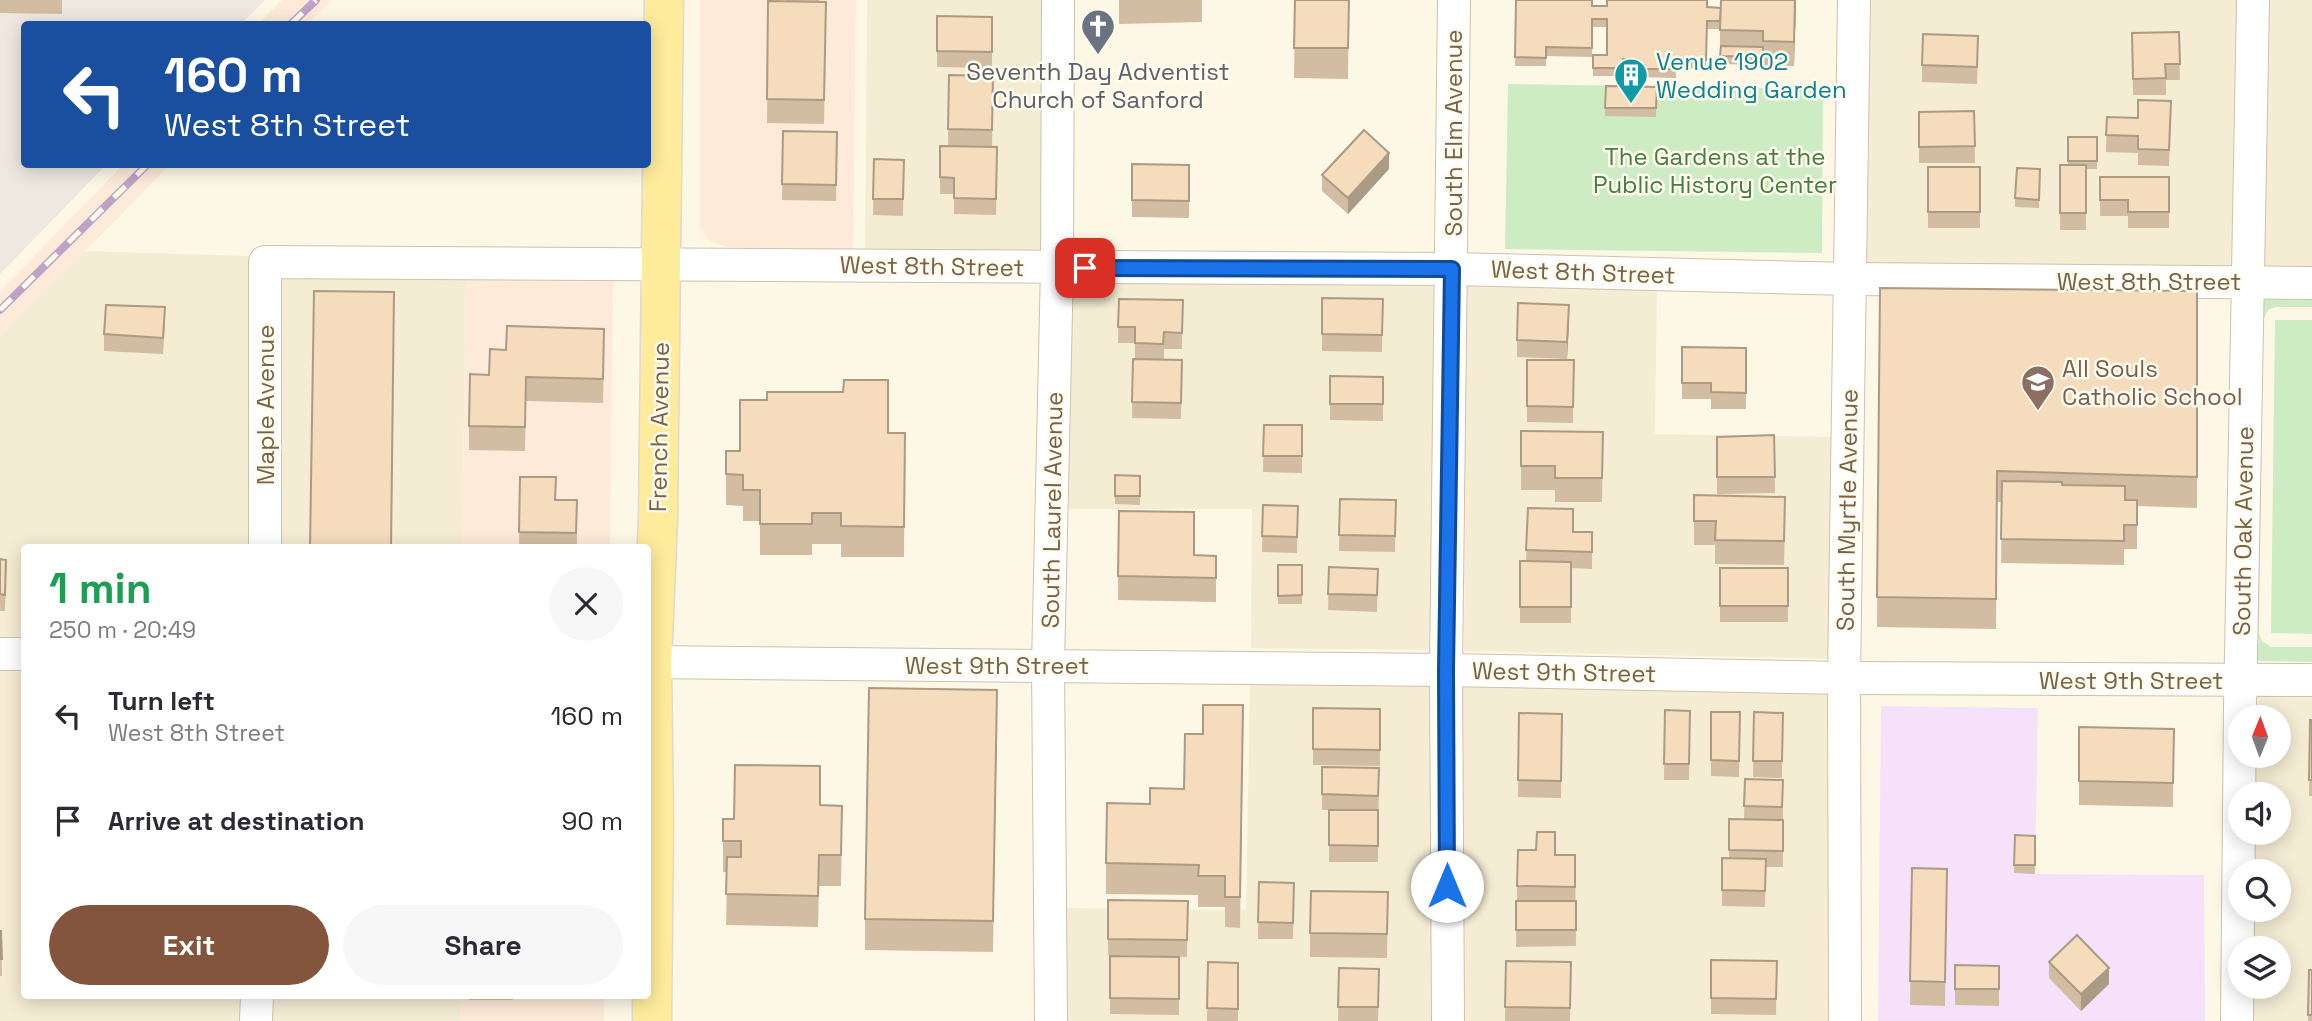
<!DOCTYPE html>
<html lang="en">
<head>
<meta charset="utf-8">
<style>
  :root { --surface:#fff; --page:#f7f7f7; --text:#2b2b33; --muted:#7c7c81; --accent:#82553c }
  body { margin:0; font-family:"Space Grotesk",sans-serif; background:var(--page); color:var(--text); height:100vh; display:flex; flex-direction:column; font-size:26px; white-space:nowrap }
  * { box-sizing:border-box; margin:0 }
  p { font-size:23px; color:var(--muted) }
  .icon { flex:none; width:38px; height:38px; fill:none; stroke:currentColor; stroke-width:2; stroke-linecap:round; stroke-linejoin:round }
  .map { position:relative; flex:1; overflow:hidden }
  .drawer { position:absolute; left:21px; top:544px; width:630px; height:455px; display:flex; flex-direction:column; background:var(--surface); border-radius:7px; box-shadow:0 4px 18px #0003 }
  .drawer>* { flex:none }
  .guide { position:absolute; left:21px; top:21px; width:630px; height:147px; border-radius:7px; box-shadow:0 4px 18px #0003; background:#1a4fa0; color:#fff; overflow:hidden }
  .needle { width:46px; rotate:1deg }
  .fabs { position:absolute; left:2228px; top:705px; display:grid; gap:14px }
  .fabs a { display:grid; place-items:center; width:63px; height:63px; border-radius:50%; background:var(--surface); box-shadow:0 4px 18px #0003; font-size:35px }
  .pin { position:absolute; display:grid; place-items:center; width:60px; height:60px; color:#fff; margin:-30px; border-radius:14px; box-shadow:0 4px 10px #0006 }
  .me { position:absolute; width:77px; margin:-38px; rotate:0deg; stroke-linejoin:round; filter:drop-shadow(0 0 5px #0008) }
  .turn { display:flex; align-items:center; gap:24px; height:147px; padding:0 28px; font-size:32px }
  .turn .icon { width:91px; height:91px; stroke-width:2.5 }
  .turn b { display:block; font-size:49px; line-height:60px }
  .round { display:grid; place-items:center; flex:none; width:74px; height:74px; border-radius:37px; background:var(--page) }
  .overview { display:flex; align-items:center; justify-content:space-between; height:119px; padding:0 28px }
  h1 { font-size:42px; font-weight:800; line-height:52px; color:#1e9e55 }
  .primary-button { display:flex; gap:14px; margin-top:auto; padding:14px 28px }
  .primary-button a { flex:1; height:80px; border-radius:42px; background:var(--accent); color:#fff; font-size:28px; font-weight:800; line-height:80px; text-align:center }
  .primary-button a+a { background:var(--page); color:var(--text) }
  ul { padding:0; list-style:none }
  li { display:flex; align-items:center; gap:21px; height:105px; padding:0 28px }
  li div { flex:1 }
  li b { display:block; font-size:26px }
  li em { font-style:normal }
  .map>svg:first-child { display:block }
  .residential { fill:#f5ecd4 }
  .commercial { fill:#feead9 }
  .industrial { fill:#ede8e0 }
  .education { fill:#f5e2fa }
  .green { fill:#cdecc3 }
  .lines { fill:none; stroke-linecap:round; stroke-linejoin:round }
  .minor-casing { stroke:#cfc1ab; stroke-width:34 }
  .major-casing { stroke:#dfd9d3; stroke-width:41 }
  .minor { stroke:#fff; stroke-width:32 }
  .major { stroke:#feeb9c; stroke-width:38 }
  .rail-casing { stroke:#bda3c8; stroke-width:8 }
  .rail { stroke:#fffbed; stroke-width:5; stroke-dasharray:16; stroke-linecap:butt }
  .wall { fill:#d2bda2 }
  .shaded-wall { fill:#ab9a84 }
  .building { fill:#f4dcbc; stroke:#ab9a84; stroke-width:2 }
  .route-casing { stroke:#114b97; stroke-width:18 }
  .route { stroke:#1a73e8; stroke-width:12 }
  .labels { text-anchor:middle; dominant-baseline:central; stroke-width:5; stroke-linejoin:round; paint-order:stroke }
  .culture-label { font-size:24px; fill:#0d838f; stroke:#fffbed; text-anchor:start }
  .worship-label { font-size:24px; fill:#5b616d; stroke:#fffbed }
  .street-label { font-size:24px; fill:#786249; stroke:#fffbed }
  .park-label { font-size:24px; fill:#487e41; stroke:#fffbed }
  .education-label { font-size:24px; fill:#785e54; stroke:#fffbed; text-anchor:start }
</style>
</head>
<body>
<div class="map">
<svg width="2312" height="1021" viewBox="0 0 2312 1021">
  <rect width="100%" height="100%" fill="#fdf8e6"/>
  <g class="residential">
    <path d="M867,0H1044L1043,252L865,250Z"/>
    <path d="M1867,0H2239L2233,267L1865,264Z"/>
    <path d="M2266,0H2312V268L2260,267Z"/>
    <path d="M85,251L251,256L252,548H24V639H0V337Z"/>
    <path d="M278,277L466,278L462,548H279Z"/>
    <path d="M1070,283L1439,284L1437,650L1251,648L1252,509H1068Z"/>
    <path d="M1466,284L1657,289L1655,434L1837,437L1835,659L1464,651Z"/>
    <path d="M24,669V996H243L242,1021H0V670Z"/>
    <path d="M1250,679L1436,681L1434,1021H1064L1065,908L1246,910Z"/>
    <path d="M1463,681L1835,689L1832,1021H1461Z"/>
    <path d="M2258,692L2312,693V1021H2252V987H2278V948H2253L2254,910H2278V872L2254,871L2255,833H2278V794H2256V756H2278V718L2257,717Z"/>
    <path d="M270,996H461L460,1021H269Z"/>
  </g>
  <g class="commercial">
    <path d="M282,0H332L308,24H258Z"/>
    <path d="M700,0H856L853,251L728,247L711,242L705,236L700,227Z"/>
    <path d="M123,165H170L0,337V291Z"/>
    <path d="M466,278H613L610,548H462Z"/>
    <path d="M461,996H604V1021H460Z"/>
  </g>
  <path class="industrial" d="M0,0H265L241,24H24V164L106,165L0,274Z"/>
  <path class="education" d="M1881,706L2038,708L2035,874L2204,875L2205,1021H1878Z"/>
  <g class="green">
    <path d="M1508,84L1823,89L1822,253L1505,249Z"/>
    <path d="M2312,297V307H2275L2268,310L2263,320L2259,633L2262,641L2271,647H2312V662L2258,661L2260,298Z"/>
    <path d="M2275,320H2312V634L2271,633Z"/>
  </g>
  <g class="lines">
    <g class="minor-casing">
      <g id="minor">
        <path d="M265,548V262L1452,269L1851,279L2312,283"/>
        <path d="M0,654H24"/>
        <path d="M648,662L1446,670L1844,678L2312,680"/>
        <path d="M256,1021L257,996"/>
        <path d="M1051,1021L1048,665L1057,267L1058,0"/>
        <path d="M1448,1021L1446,670L1454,0"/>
        <path d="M1845,1021L1844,678L1854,0"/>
        <path d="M2237,1021L2240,709L2253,0"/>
      </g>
    </g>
    <g class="major-casing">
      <path id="major" d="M652,1021L654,822L652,663L658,519L664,0"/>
    </g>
    <use href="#minor" class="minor"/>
    <use href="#major" class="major"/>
    <g class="rail-casing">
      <g id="rail">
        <path d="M291,24L316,0"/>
        <path d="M0,310L148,164"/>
      </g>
    </g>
    <use href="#rail" class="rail"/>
  </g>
  <g class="wall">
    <path d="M0,0H62V14L0,13Z"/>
    <path d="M786,0H819V2H826L824,124L767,123L768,1H786Z"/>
    <path d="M1119,0H1202V22L1119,24Z"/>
    <path d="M1295,0H1349L1348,79L1294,78Z"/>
    <path d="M1516,0L1592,6L1721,8L1796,0L1794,66L1720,64V29H1707L1706,69L1676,68V78L1636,77V68H1623V76H1593V55H1607V27H1592V57L1546,56V66H1515Z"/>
    <path d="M937,16L992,17V68L937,67Z"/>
    <path d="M2179,32L2180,80H2166V95H2133L2132,33Z"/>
    <path d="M1978,53L1977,84L1922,82V65Z"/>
    <path d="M949,75L993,76L992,146H948Z"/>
    <path d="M1606,86L1657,87L1656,117L1605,116Z"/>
    <path d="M1974,111L1975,163H1919V112Z"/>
    <path d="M2107,117L2138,118L2171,117L2169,166L2138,165V153L2106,152Z"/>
    <path d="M783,131L837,132L836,201L782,200Z"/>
    <path d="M2068,137H2097V169H2086V230H2060V165H2068Z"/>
    <path d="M940,146L997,147L996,215L954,214V194H940Z"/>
    <path d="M874,159L904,160L903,216L873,215Z"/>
    <path d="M1132,164L1189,165V218L1132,217Z"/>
    <rect x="1928" y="167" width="52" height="61"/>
    <path d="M1389,169L1348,214L1322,191V175Z"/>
    <path d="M2040,169L2039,208L2015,207V198Z"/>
    <path d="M2100,177H2169V228H2128V216H2100Z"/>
    <path d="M1880,288L2197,291V508L2137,506V549H2124V565L2001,563L2002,502H1997L1996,629L1877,627Z"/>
    <path d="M1322,298L1383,299L1382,352L1322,351Z"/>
    <path d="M1119,299L1183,300L1182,349H1164V359L1182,360L1181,419L1132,418L1133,359H1135V343H1118Z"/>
    <path d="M1569,322L1567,359L1517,357V340Z"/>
    <path d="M165,324L163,354L104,351V334Z"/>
    <path d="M1682,347L1746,348V409H1711V399H1682Z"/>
    <path d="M604,353L603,403L526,401L525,451L469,450V426L489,375Z"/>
    <path d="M1527,360H1574L1573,423L1527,422Z"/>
    <path d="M1330,376L1383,377V421L1330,420Z"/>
    <path d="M1264,425H1302V473L1263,472Z"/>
    <path d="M1521,431L1603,432L1602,502H1555V490H1521Z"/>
    <path d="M888,433H905L904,557H841V544H812V555H760V521H743V506L726,505V451H740Z"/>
    <path d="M1774,435L1775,493L1717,494V437Z"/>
    <path d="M1115,475L1140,476V505L1115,504Z"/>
    <path d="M520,477L556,500H577V548H519Z"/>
    <path d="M1694,495L1785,521L1784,565L1715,564V545H1694Z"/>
    <path d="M1340,499L1396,500L1395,552L1339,551Z"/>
    <path d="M1263,505L1298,506L1297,553L1262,552Z"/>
    <path d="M1528,508L1573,532H1592V569L1571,568V623H1520V561L1526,562Z"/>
    <path d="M1194,555L1216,556V602L1118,600V576Z"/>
    <path d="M0,559L6,576L5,611H0Z"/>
    <rect x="1278" y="565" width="24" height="39"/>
    <path d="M1329,567L1378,569L1377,612L1328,610Z"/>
    <rect x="1720" y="568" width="68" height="54"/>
    <path d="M1313,708L1380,709V766L1313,765Z"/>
    <path d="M1665,710L1690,711L1689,780H1664Z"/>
    <path d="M1711,712H1740L1739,777L1711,776Z"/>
    <path d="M1754,712L1783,713L1782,778L1753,777Z"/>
    <path d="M1519,713L1562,714L1561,798L1518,797Z"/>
    <path d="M2310,720H2312V796H2309Z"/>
    <path d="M997,721L993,952L865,950V919Z"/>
    <path d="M2079,727L2174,729L2173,807L2079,805Z"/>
    <path d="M1243,736L1240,928L1225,927V907H1198V895L1106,894V863L1150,804L1184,789Z"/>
    <path d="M1322,767L1379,768L1378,862H1329V810H1322Z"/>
    <path d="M1745,779L1783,780V867H1766L1765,907L1722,906V858H1729V819H1744Z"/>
    <path d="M820,805L842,837L841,886H819L818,927L726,925L727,872H723V819H734Z"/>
    <path d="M2015,835L2035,836V874L2014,873Z"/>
    <path d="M1518,850L1555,855H1575L1576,946L1516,947Z"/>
    <path d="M1912,868L1947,869L1945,1006L1910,1005Z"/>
    <path d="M1259,882L1294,883L1293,939H1258Z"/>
    <path d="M1388,892L1387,958L1310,957V933Z"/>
    <path d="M1108,900L1188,901L1187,957L1108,955Z"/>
    <path d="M0,931H1L2,976H0Z"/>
    <path d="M1110,956L1179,957V1015L1110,1014Z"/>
    <path d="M1711,960L1777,961L1776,1015L1711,1014Z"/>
    <path d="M1506,961L1571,962L1570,1021H1505Z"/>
    <path d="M1208,962L1238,963V1021H1207Z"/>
    <path d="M2049,962L2109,984L2081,1011L2049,978Z"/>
    <path d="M1955,965L1999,966V1006L1955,1005Z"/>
    <path d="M1339,968L1379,969L1378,1021H1338Z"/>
    <path d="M2309,970H2312V1021H2308Z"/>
    <rect x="469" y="996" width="44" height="4"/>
  </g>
  <g class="shaded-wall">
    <path d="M1795,0H1796L1794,66V42Z"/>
    <path d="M1389,153V169L1348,214V198Z"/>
    <path d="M1569,305V322L1567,359V342Z"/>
    <path d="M2109,968V984L2081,1011V994Z"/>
  </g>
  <g class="building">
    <path d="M1295,0H1349L1348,48H1294Z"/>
    <path d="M1516,0H1592V6H1607V0H1707V7L1721,8L1720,21H1707L1706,60H1676V69H1636L1637,60L1623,59V68H1593V55H1607V19H1592V48L1546,47V58L1515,57Z"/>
    <path d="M1721,0H1795L1794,42L1763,41V31L1720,30Z"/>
    <path d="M768,1L826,2L824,100L767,99Z"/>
    <path d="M937,16L992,17V52L937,51Z"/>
    <path d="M2179,32L2180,64H2165L2166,78L2133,79L2132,33Z"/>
    <path d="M1923,34L1978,36L1977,67L1922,65Z"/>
    <path d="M1721,46L1763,47V57L1720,56Z"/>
    <path d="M949,75L993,76L992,130L948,129Z"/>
    <path d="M1606,86L1657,87L1656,108H1605Z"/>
    <path d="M2138,100L2171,101L2169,150L2138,149V136L2106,135L2107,117L2138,118Z"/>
    <path d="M1974,111L1975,146L1919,147V112Z"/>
    <path d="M1364,130L1389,153L1348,198L1322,175Z"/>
    <path d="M783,131L837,132L836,185L782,184Z"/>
    <rect x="2068" y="137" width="29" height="24"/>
    <path d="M940,146L997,147L996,199L954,198V178L940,177Z"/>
    <path d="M874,159L904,160L903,199H873Z"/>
    <path d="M1132,164L1189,165V201L1132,200Z"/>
    <rect x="2060" y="165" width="26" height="48"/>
    <rect x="1928" y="167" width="52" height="45"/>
    <path d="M2017,168L2040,169L2039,200L2015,198Z"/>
    <path d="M2100,177H2169V212H2128V200H2100Z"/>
    <path d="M1880,288L2197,291V477L1997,471L1996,599L1877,597Z"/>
    <path d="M314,291L394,292L391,548H310Z"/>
    <path d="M1322,298L1383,299L1382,335L1322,334Z"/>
    <path d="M1119,299L1183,300L1182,333L1164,332L1163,344L1135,343V327H1118Z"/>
    <path d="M1518,303L1569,305L1567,342L1517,340Z"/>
    <path d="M106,305L165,307L163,338L104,334Z"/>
    <path d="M507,326L604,329L603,379L526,377L525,427L469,426L470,374L489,375L490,349L506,350Z"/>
    <path d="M1682,347L1746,348V393L1711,392V383H1682Z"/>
    <path d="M1133,359L1182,360L1181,403L1132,402Z"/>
    <path d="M1527,360H1574L1573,407L1527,406Z"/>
    <path d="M1330,376L1383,377V404H1330Z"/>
    <path d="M844,380H888V433H905L904,527L841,526V513H812V524H760V490H743V475L726,474V451H740V400H767V392H843Z"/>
    <path d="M1264,425H1302V456H1263Z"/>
    <path d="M1521,431L1603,432L1602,478H1555V466H1521Z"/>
    <path d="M1774,435L1775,477H1717V437Z"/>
    <path d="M1115,475L1140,476V496H1115Z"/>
    <path d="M520,477H556L555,500H577L576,533L519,532Z"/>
    <path d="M2002,481L2062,482V485L2125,486V500H2137V525H2124V541L2001,539Z"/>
    <path d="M1694,495L1785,497L1784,541L1715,540L1716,521H1694Z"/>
    <path d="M1340,499L1396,500L1395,536L1339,535Z"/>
    <path d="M1263,505L1298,506L1297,537L1262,536Z"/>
    <path d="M1528,508L1573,509V532H1592V552L1526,550Z"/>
    <path d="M1119,511L1194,512V555L1216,556V578L1118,576Z"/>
    <path d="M0,559L6,560L5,595L0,594Z"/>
    <path d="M1520,561L1571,562V607H1520Z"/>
    <path d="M1278,565H1302V595L1278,596Z"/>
    <path d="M1329,567L1378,569L1377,595L1328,594Z"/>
    <rect x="1720" y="568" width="68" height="38"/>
    <path d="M869,688L997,690L993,921L865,919Z"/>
    <path d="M1203,705H1243L1240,897H1225V876H1198L1199,865L1106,863L1107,803L1150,804V788L1184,789L1185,734H1203Z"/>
    <path d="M1313,708L1380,709V750L1313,749Z"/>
    <path d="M1665,710L1690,711L1689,764H1664Z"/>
    <path d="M1711,712H1740L1739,761L1711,760Z"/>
    <path d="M1754,712L1783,713L1782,761H1753Z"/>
    <path d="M1519,713L1562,714L1561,781L1518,780Z"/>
    <path d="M2310,720H2312V780H2309Z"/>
    <path d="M2079,727L2174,729L2173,783L2079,781Z"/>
    <path d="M735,765L820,766V805L842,806L841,855H819L818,896L726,894L727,857H741V841H723V819H734Z"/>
    <path d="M1322,767L1379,768L1378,796L1322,794Z"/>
    <path d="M1745,779L1783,780L1782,807L1744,806Z"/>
    <path d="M1329,810H1378V846L1329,845Z"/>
    <path d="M1729,819L1783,820V851L1729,850Z"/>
    <path d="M1537,832H1555V855H1575V887L1517,886L1518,850H1536Z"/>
    <path d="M2015,835L2035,836V865H2014Z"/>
    <path d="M1722,858L1766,859L1765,891L1722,890Z"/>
    <path d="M1912,868L1947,869L1945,982L1910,981Z"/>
    <path d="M1259,882L1294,883L1293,923L1258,922Z"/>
    <path d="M1311,891L1388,892L1387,934L1310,933Z"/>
    <path d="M1108,900L1188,901L1187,940L1108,939Z"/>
    <rect x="1516" y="901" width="60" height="29"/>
    <path d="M0,931H1L2,959H0Z"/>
    <path d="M2077,935L2109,968L2081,994L2049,962Z"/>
    <path d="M1110,956L1179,957V999L1110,998Z"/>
    <path d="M1711,960L1777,961L1776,999L1711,998Z"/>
    <path d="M1506,961L1571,962L1570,1008L1505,1007Z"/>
    <path d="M1208,962L1238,963V1009L1207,1008Z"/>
    <path d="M1955,965L1999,966V989H1955Z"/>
    <path d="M1339,968L1379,969L1378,1007H1338Z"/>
    <path d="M2309,970H2312V1015H2308Z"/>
  </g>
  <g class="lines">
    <g class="route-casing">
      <path id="route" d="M1085,268L1452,269L1446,670L1447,886"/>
    </g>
    <use href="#route" class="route"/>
  </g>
  <defs>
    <g id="church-pin" transform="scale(1.75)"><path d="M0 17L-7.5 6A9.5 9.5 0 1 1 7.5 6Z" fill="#6b7280" stroke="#fffbed"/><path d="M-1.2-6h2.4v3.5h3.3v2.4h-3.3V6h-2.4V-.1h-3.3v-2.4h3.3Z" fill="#fff"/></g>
    <g id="building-pin" transform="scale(1.75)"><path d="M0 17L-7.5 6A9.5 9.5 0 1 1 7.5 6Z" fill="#0f9aa8" stroke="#fffbed"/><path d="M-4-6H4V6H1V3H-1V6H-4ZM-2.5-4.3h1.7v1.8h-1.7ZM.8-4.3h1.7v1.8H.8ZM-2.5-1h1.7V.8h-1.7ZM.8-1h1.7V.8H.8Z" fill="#fff"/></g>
    <g id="school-pin" transform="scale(1.75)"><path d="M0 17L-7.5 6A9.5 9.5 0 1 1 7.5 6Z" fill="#8d6e63" stroke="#fffbed"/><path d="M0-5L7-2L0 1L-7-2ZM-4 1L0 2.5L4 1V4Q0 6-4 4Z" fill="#fff"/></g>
  </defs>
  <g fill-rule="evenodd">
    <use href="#church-pin" x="1098" y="26"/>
    <use href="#building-pin" x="1631" y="75"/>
    <use href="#school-pin" x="2038" y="382"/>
  </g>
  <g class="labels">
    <g class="culture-label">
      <text x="1656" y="61">Venue 1902<tspan x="1656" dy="28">Wedding Garden</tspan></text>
    </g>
    <g class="worship-label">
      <text x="1098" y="71">Seventh Day Adventist<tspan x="1098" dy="28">Church of Sanford</tspan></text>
    </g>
    <g class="street-label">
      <text transform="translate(1453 133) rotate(-90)">South Elm Avenue</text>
      <text transform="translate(932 266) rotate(1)">West 8th Street</text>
      <text transform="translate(1583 272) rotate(2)">West 8th Street</text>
      <text x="2149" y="281">West 8th Street</text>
      <text transform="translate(265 405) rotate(-90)">Maple Avenue</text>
      <text transform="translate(659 427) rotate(-89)">French Avenue</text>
      <text transform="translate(1052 510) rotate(-89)">South Laurel Avenue</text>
      <text transform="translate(1847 510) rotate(-89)">South Myrtle Avenue</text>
      <text transform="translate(2243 531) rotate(-89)">South Oak Avenue</text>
      <text x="997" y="665">West 9th Street</text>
      <text transform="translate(1564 672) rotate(1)">West 9th Street</text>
      <text x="2131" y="680">West 9th Street</text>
    </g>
    <g class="park-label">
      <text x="1715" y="156">The Gardens at the<tspan x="1715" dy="28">Public History Center</tspan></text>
    </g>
    <g class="education-label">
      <text x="2062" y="368">All Souls<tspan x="2062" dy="28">Catholic School</tspan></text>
    </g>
  </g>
</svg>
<div class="fabs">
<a><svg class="needle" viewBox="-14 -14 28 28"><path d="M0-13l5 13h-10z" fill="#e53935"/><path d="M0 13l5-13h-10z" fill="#7c7c81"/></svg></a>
<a><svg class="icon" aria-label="sound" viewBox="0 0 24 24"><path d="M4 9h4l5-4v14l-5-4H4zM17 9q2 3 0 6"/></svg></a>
<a><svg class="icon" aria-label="search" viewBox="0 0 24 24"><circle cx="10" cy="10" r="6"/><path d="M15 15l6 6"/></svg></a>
<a><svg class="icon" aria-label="layers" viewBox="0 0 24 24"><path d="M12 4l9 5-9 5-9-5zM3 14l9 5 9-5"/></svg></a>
</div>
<div class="pin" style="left:1085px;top:268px;background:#d93025"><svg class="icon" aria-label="arrive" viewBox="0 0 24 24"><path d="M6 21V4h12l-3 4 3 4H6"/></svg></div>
<svg class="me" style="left:1447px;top:886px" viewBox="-20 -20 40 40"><circle r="19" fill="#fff"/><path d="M0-13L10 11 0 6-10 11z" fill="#1a73e8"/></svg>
<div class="guide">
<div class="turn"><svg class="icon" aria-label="left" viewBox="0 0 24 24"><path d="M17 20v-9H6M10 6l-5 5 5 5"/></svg><div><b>160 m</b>West 8th Street</div></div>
</div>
<section class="drawer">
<div class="overview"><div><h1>1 min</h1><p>250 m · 20:49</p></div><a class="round"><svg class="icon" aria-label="close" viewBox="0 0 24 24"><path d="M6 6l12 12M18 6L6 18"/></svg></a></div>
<ul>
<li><svg class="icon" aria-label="left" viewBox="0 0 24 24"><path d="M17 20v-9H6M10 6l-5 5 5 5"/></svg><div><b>Turn left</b><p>West 8th Street</p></div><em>160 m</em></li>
<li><svg class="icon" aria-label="arrive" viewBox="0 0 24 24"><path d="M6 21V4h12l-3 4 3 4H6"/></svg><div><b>Arrive at destination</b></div><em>90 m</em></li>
</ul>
<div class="primary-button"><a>Exit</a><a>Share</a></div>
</section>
</div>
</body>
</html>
